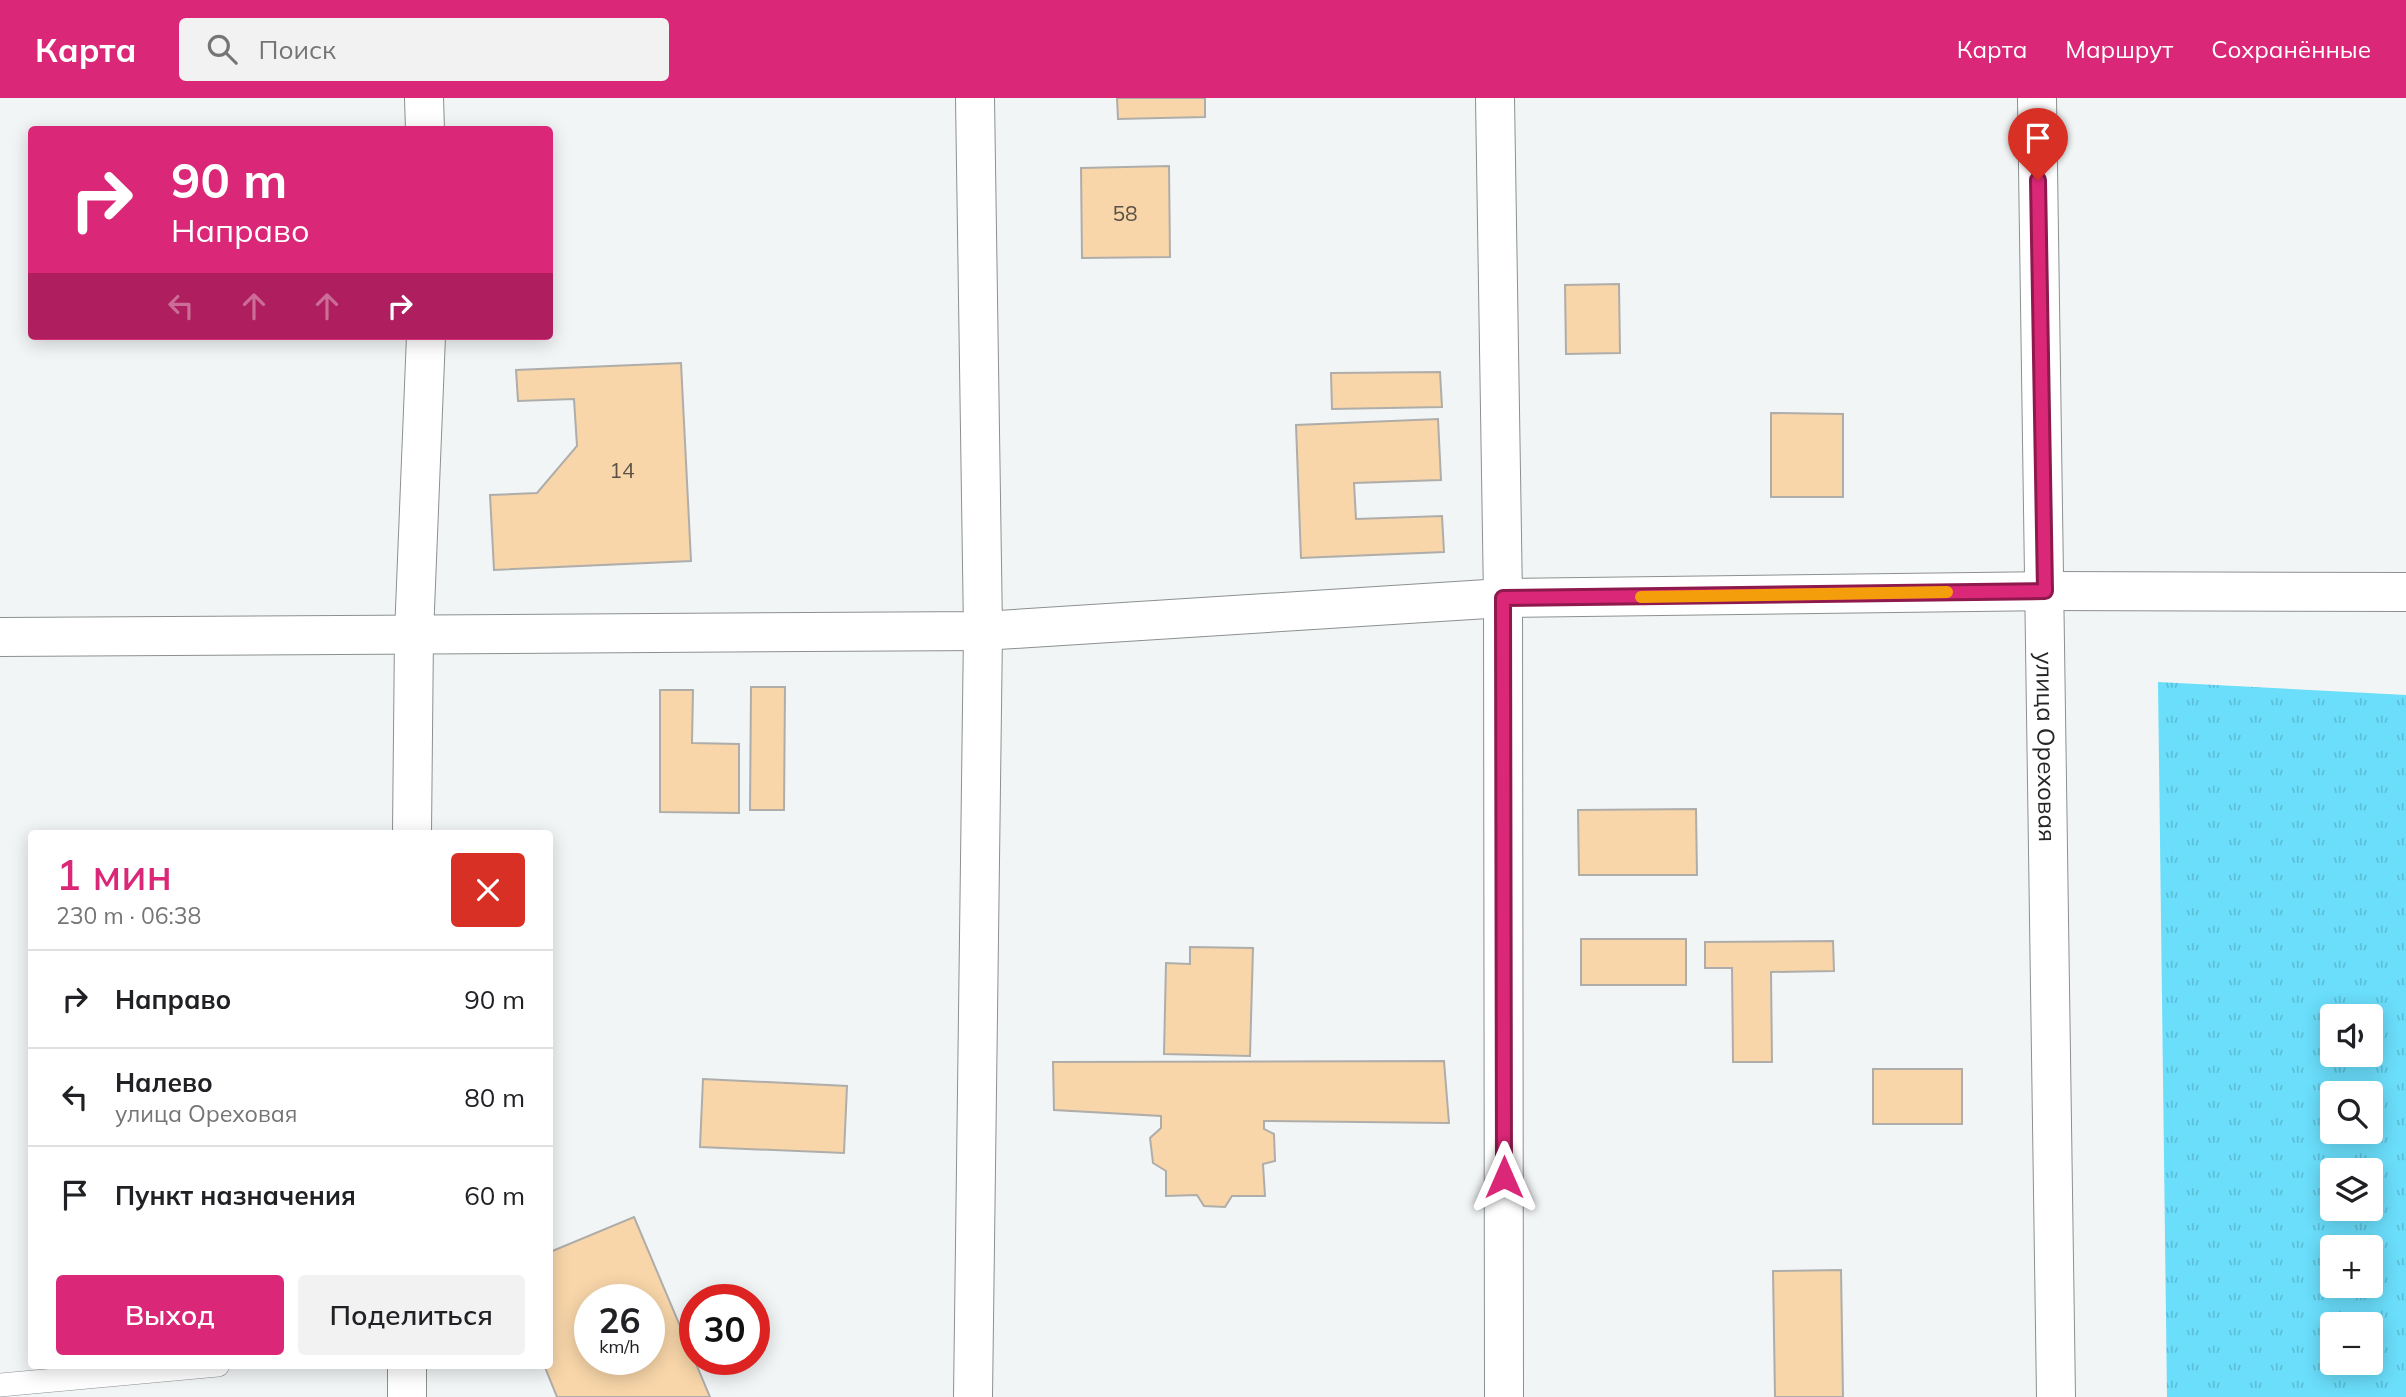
<!DOCTYPE html>
<html lang="ru">
<head>
<meta charset="utf-8">
<style>
  :root { --surface:#fff; --page:#f2f2f2; --text:#202124; --muted:#757577; --line:#e0e0e0; --accent:#db2777 }
  body { margin:0; font-family:Mulish,sans-serif; background:var(--page); color:var(--text); height:100vh; display:flex; flex-direction:column; font-size:26px; white-space:nowrap }
  * { box-sizing:border-box; margin:0 }
  p { font-size:23px; color:var(--muted) }
  .icon { flex:none; width:38px; height:38px; fill:none; stroke:currentColor; stroke-width:2; stroke-linecap:round; stroke-linejoin:round }
  .map { position:relative; flex:1; overflow:hidden }
  .drawer { position:absolute; left:28px; top:732px; width:525px; height:539px; display:flex; flex-direction:column; background:var(--surface); border-radius:7px; box-shadow:0 4px 18px #0003 }
  .drawer>* { flex:none }
  .hud { position:absolute; left:28px; top:28px; width:525px; height:214px; border-radius:7px; box-shadow:0 4px 18px #0003; background:#db2777; color:#fff; overflow:hidden }
  .controls { position:absolute; left:2320px; top:906px; display:grid; gap:14px }
  .controls a { display:grid; place-items:center; width:63px; height:63px; border-radius:7px; background:var(--surface); box-shadow:0 4px 18px #0003; font-size:35px }
  .speed { position:absolute; left:574px; top:1186px; display:flex; gap:14px; font-size:35px; font-weight:700; text-align:center }
  .speed>* { display:grid; place-content:center; width:91px; height:91px; border-radius:50%; background:var(--surface); box-shadow:0 4px 18px #0003; line-height:1 }
  .speed small { font-size:18px; font-weight:400 }
  .speed .limit { border:10px solid #d22; background:#fff; color:#111 }
  .pin { position:absolute; display:grid; place-items:center; width:60px; height:60px; color:#fff; margin:-72px -30px; border-radius:50% 50% 50% 0; rotate:-45deg; box-shadow:0 0 7px #0007 }
  .pin .icon { rotate:45deg }
  .me { position:absolute; width:77px; margin:-38px; rotate:0deg; stroke-linejoin:round; filter:drop-shadow(0 0 5px #0008) }
  .turn { display:flex; align-items:center; gap:24px; height:147px; padding:0 28px; font-size:32px }
  .turn .icon { width:91px; height:91px; stroke-width:2.5 }
  .turn b { display:block; font-size:49px; line-height:60px }
  .lanes { display:flex; align-items:center; height:66px; padding:0 28px; background:#0003; justify-content:center; gap:35px; direction:ltr }
  .lanes .off { opacity:.35 }
  .round { display:grid; place-items:center; flex:none; width:74px; height:74px; border-radius:7px; background:var(--page) }
  .summary { display:flex; align-items:center; justify-content:space-between; height:119px; padding:0 28px }
  h1 { font-size:42px; font-weight:600; line-height:52px; color:var(--accent) }
  .action { display:flex; gap:14px; margin-top:auto; padding:14px 28px }
  .action a { flex:1; height:80px; border-radius:7px; background:var(--accent); color:#fff; font-size:28px; font-weight:600; line-height:80px; text-align:center }
  .action a+a { background:var(--page); color:var(--text) }
  ul { padding:0; list-style:none }
  li { display:flex; align-items:center; gap:21px; height:98px; padding:0 28px; border-top:2px solid var(--line) }
  li div { flex:1 }
  li b { display:block; font-size:26px }
  li em { font-style:normal }
  header { display:flex; align-items:center; gap:42px; box-sizing:border-box; height:98px; padding:0 35px; background:var(--accent); color:#fff }
  header strong { font-size:33px }
  nav { display:flex; gap:38px; margin-inline-start:auto; font-size:24px }
  .search { width:490px; height:63px; background:var(--page); display:flex; align-items:center; gap:18px; box-sizing:border-box; padding:0 24px; border-radius:7px; color:var(--muted); font-size:26px }
  .map>svg:first-child { display:block }
  .grass { fill:url(#grass-tufts); fill-rule:evenodd }
  .building { fill:#f8d6a9; stroke:#afadaa; stroke-width:2; fill-rule:evenodd }
  .lines { fill:none; stroke-linecap:round; stroke-linejoin:round }
  .service-casing { stroke:#8c9091; stroke-width:24 }
  .minor-casing { stroke:#8c9091; stroke-width:40 }
  .service { stroke:#fff; stroke-width:23 }
  .minor { stroke:#fff; stroke-width:38 }
  .route-casing { stroke:#8e194d; stroke-width:18 }
  .route { stroke:#db2777; stroke-width:12 }
  .slow { stroke:#f59e0b; stroke-width:12 }
  .labels { text-anchor:middle; dominant-baseline:central; stroke-width:6; stroke-linejoin:round; paint-order:stroke }
  .number-label { font-size:21px; fill:#5a5247 }
  .street-label { font-size:24px; fill:#252626; stroke:#f2f5f6 }
</style>
</head>
<body>
<header>
<strong>Карта</strong>
<div class="search"><svg class="icon" aria-label="search" viewBox="0 0 24 24"><circle cx="10" cy="10" r="6"/><path d="M15 15l6 6"/></svg>Поиск</div>
<nav><a>Карта</a><a>Маршрут</a><a>Сохранённые</a></nav>
</header>
<div class="map">
<svg width="2406" height="1299" viewBox="0 0 2406 1299">
  <defs>
    <pattern id="grass-tufts" width="24" height="20" patternUnits="userSpaceOnUse" patternTransform="scale(1.75)"><rect width="24" height="20" fill="#6adefb"/><path d="M3 7l-1-3M5 7V3M7 7l1-3M15 17l-1-3M17 17v-4M19 17l1-3" fill="none" stroke="#5cbed7"/></pattern>
  </defs>
  <rect width="100%" height="100%" fill="#f2f5f6"/>
  <path class="grass" d="M2158,584L2406,597V1299H2167ZM2333,919H2371V957H2333ZM2333,996H2371V1034H2333ZM2333,1073H2371V1111H2333ZM2333,1150H2371V1188H2333ZM2333,1227H2371V1265H2333Z"/>
  <g class="building">
    <path d="M1117,0H1205V19L1118,21Z"/>
    <path d="M1169,68L1170,159L1082,160L1081,70Z"/>
    <path d="M1619,186L1620,255L1566,256L1565,187Z"/>
    <path d="M681,265L691,463L494,472L490,397L537,395L577,348L574,301L518,303L516,272Z"/>
    <path d="M1440,274L1442,309L1332,311L1331,275Z"/>
    <path d="M1771,315L1843,316V399H1771Z"/>
    <path d="M1438,321L1441,382L1354,385L1356,421L1442,418L1444,454L1301,460L1296,327Z"/>
    <path d="M751,589H785L784,712H750Z"/>
    <path d="M660,592H693L692,645L739,646V715L660,714Z"/>
    <path d="M1696,711L1697,777H1579L1578,712Z"/>
    <rect x="1581" y="841" width="105" height="46"/>
    <path d="M1833,843L1834,873L1771,874L1772,964H1733L1732,870H1705V844Z"/>
    <path d="M1190,849L1253,850L1250,958L1164,956L1166,865L1190,866Z"/>
    <path d="M1444,963L1449,1025L1264,1023V1031L1274,1036L1275,1063L1263,1066L1265,1098H1232L1225,1109L1204,1108L1197,1097L1166,1098V1073L1153,1065L1150,1040L1161,1030V1018L1054,1012L1053,964Z"/>
    <rect x="1873" y="971" width="89" height="55"/>
    <path d="M703,981L847,988L844,1055L700,1049Z"/>
    <path d="M634,1119L710,1299H557L544,1267H550V1154ZM590,1202H649V1262H590Z"/>
    <path d="M1841,1172L1843,1299H1775L1773,1173Z"/>
  </g>
  <g class="lines">
    <g class="service-casing">
      <path id="service" d="M0,1287L218,1267"/>
    </g>
    <g class="minor-casing">
      <g id="minor">
        <path d="M424,0L425,32"/>
        <path d="M1495,0L1503,500L1504,1299"/>
        <path id="s1" d="M2037,0L2056,1299"/>
        <path d="M0,539L983,533L1503,500L2045,493L2406,494"/>
        <path d="M412,735L414,536L426,238"/>
        <path d="M407,1299V1267"/>
        <path d="M973,1299L983,533L975,0"/>
      </g>
    </g>
    <use href="#service" class="service"/>
    <use href="#minor" class="minor"/>
  </g>
  <g class="lines">
    <g class="route-casing">
      <path id="route" d="M1504,1079L1503,500L2045,493L2038,82"/>
    </g>
    <use href="#route" class="route"/>
    <path class="slow" d="M1641,499L1947,494"/>
  </g>
  <g class="labels">
    <g class="number-label">
      <text x="1125" y="115">58</text>
      <text x="622" y="372">14</text>
    </g>
    <g class="street-label">
      <text stroke="none"><textPath href="#s1" startOffset="649">улица Ореховая</textPath></text>
    </g>
  </g>
</svg>
<div class="controls">
<a><svg class="icon" aria-label="sound" viewBox="0 0 24 24"><path d="M4 9h4l5-4v14l-5-4H4zM17 9q2 3 0 6"/></svg></a>
<a><svg class="icon" aria-label="search" viewBox="0 0 24 24"><circle cx="10" cy="10" r="6"/><path d="M15 15l6 6"/></svg></a>
<a><svg class="icon" aria-label="layers" viewBox="0 0 24 24"><path d="M12 4l9 5-9 5-9-5zM3 14l9 5 9-5"/></svg></a>
<a>+</a>
<a>−</a>
</div>
<div class="speed"><div>26<small>km/h</small></div><div class="limit">30</div></div>
<div class="pin" style="left:2038px;top:82px;background:#d93025"><svg class="icon" aria-label="arrive" viewBox="0 0 24 24"><path d="M6 21V4h12l-3 4 3 4H6"/></svg></div>
<svg class="me" style="left:1504px;top:1079px" viewBox="-20 -20 40 40"><path d="M0-17L14 15 0 8-14 15z" fill="#db2777" stroke="#fff" stroke-width="4"/></svg>
<div class="hud">
<div class="turn"><svg class="icon" aria-label="right" viewBox="0 0 24 24"><path d="M7 20v-9h11M14 6l5 5-5 5"/></svg><div><b>90 m</b>Направо</div></div>
<div class="lanes"><svg class="icon off" aria-label="left" viewBox="0 0 24 24"><path d="M17 20v-9H6M10 6l-5 5 5 5"/></svg><svg class="icon off" aria-label="ahead" viewBox="0 0 24 24"><path d="M12 20V5M6 11l6-6 6 6"/></svg><svg class="icon off" aria-label="ahead" viewBox="0 0 24 24"><path d="M12 20V5M6 11l6-6 6 6"/></svg><svg class="icon" aria-label="right" viewBox="0 0 24 24"><path d="M7 20v-9h11M14 6l5 5-5 5"/></svg></div>
</div>
<section class="drawer">
<div class="summary"><div><h1>1 мин</h1><p>230 m · 06:38</p></div><a class="round" style="background:#d93025;color:#fff"><svg class="icon" aria-label="close" viewBox="0 0 24 24"><path d="M6 6l12 12M18 6L6 18"/></svg></a></div>
<ul>
<li><svg class="icon" aria-label="right" viewBox="0 0 24 24"><path d="M7 20v-9h11M14 6l5 5-5 5"/></svg><div><b>Направо</b></div><em>90 m</em></li>
<li><svg class="icon" aria-label="left" viewBox="0 0 24 24"><path d="M17 20v-9H6M10 6l-5 5 5 5"/></svg><div><b>Налево</b><p>улица Ореховая</p></div><em>80 m</em></li>
<li><svg class="icon" aria-label="arrive" viewBox="0 0 24 24"><path d="M6 21V4h12l-3 4 3 4H6"/></svg><div><b>Пункт назначения</b></div><em>60 m</em></li>
</ul>
<div class="action"><a>Выход</a><a>Поделиться</a></div>
</section>
</div>
</body>
</html>
